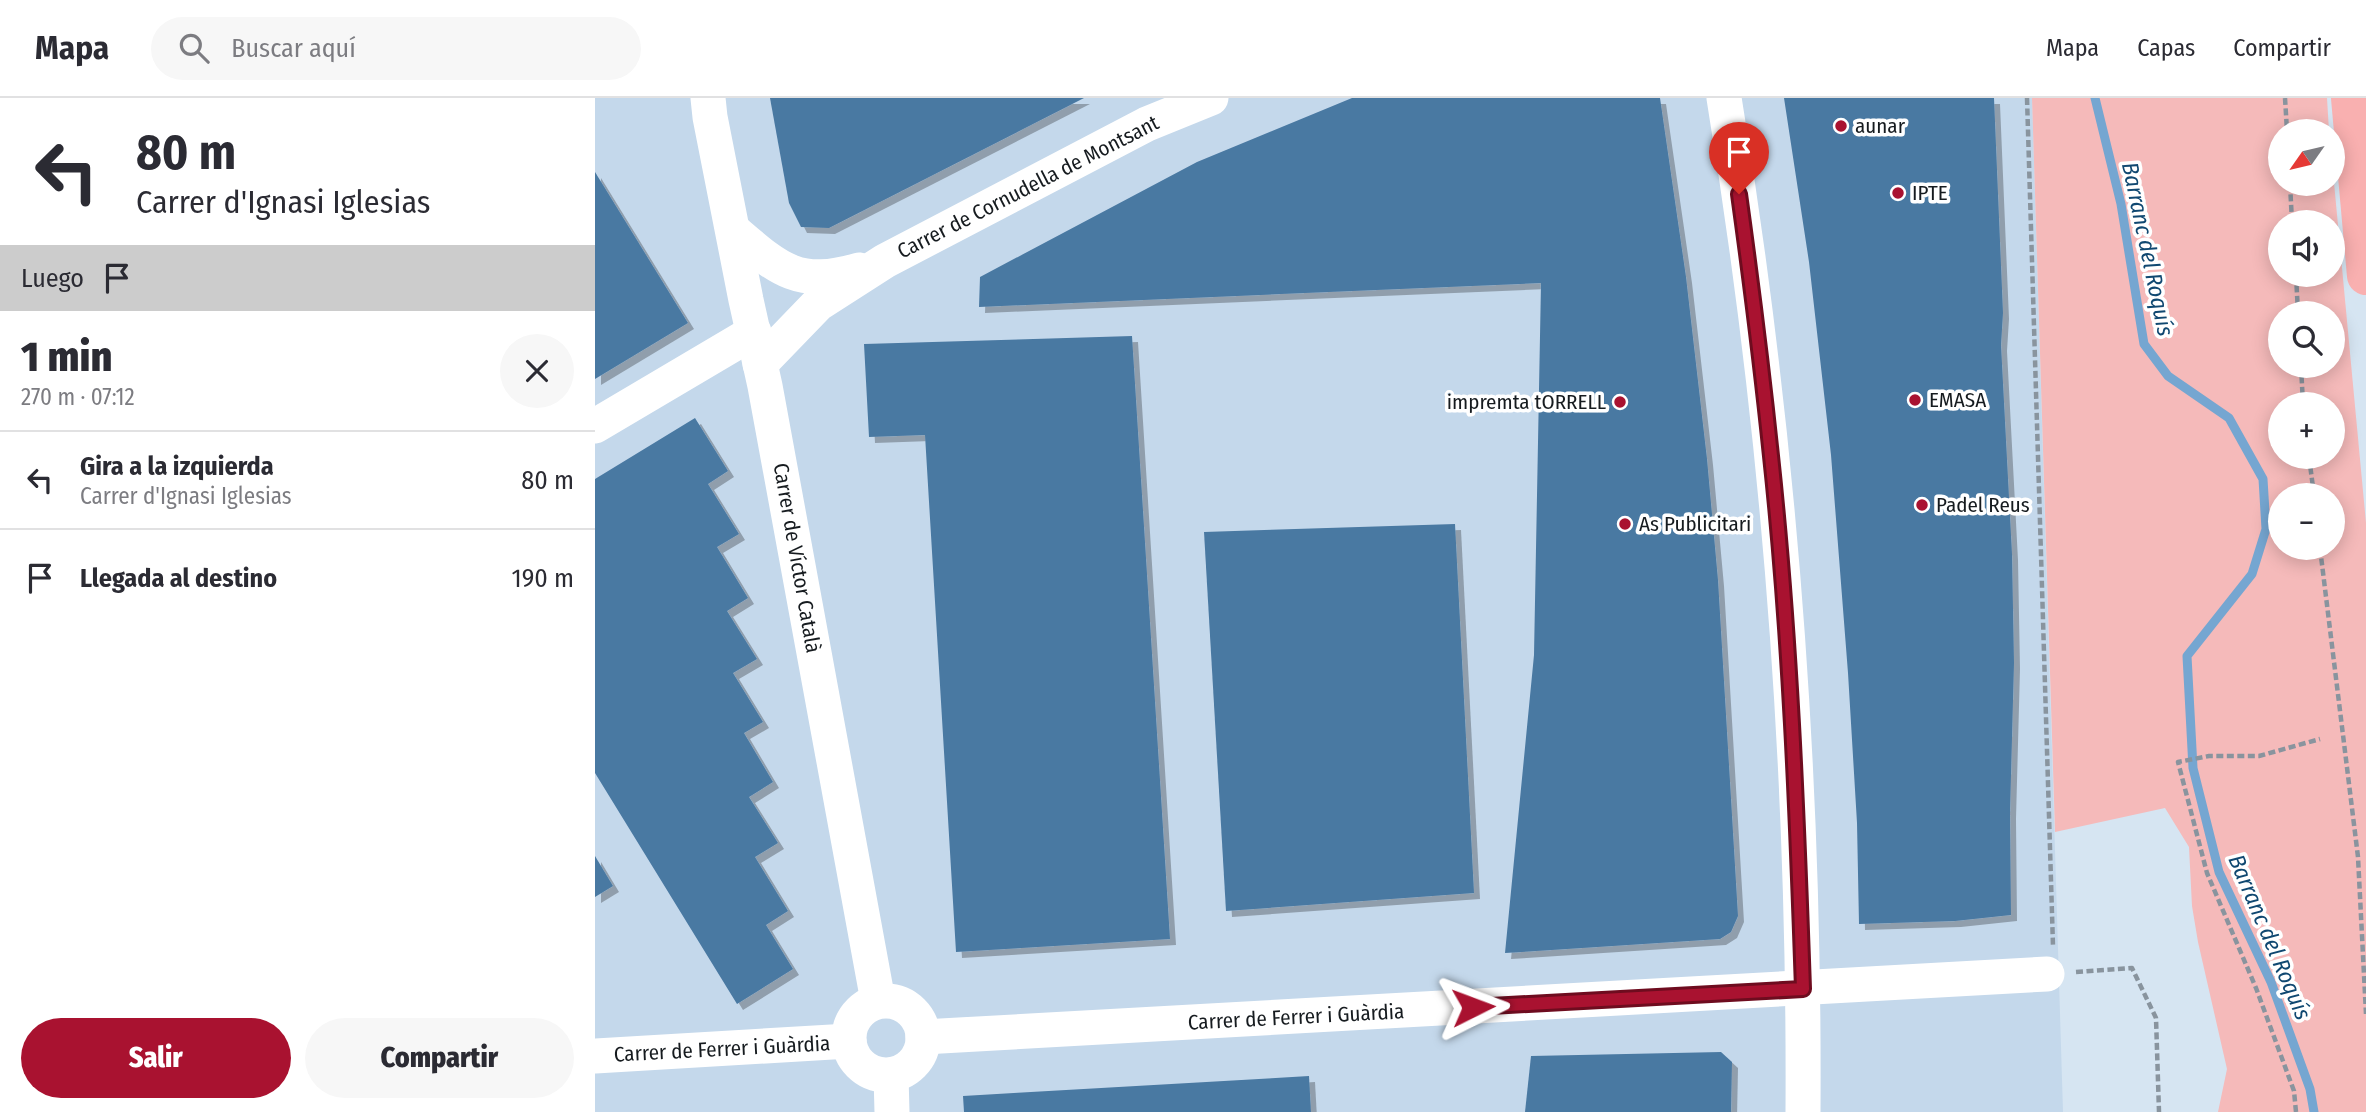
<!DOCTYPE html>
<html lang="es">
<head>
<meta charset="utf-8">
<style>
  :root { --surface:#fff; --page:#f7f7f7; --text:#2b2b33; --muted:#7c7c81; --line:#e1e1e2; --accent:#a91230 }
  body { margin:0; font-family:"Fira Sans Condensed",sans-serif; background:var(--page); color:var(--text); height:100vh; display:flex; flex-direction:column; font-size:26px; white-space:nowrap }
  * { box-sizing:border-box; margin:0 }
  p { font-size:23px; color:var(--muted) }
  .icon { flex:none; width:38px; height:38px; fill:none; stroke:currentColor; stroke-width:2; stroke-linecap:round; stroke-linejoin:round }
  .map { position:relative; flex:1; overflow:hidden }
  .sheet { display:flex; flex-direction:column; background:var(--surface); width:595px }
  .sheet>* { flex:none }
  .top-card { background:#fff; color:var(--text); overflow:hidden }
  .needle { width:46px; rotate:236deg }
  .fabs { position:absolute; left:1673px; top:21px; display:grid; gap:14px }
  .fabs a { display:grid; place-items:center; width:77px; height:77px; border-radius:50%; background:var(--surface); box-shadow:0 4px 18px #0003; font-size:35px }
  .pin { position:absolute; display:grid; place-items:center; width:60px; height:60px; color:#fff; margin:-72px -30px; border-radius:50% 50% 50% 0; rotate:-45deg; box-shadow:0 0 7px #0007 }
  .pin .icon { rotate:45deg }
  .me { position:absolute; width:77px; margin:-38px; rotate:87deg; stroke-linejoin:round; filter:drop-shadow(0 0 5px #0008) }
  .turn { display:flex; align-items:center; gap:24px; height:147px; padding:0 21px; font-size:32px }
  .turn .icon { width:91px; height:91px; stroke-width:2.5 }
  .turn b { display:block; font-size:49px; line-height:60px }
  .then { display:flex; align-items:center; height:66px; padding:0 21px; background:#0003; gap:14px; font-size:26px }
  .round { display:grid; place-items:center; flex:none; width:74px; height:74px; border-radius:37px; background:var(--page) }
  .summary { display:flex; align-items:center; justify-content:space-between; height:119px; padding:0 21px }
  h1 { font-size:42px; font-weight:800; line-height:52px }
  .cta { display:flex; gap:14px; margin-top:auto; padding:14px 21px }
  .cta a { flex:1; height:80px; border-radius:42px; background:var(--accent); color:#fff; font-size:28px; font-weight:800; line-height:80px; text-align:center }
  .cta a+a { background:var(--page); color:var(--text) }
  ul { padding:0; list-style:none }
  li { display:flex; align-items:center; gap:21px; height:98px; padding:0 21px; border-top:2px solid var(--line) }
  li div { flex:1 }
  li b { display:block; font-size:26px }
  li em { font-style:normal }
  header { display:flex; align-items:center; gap:42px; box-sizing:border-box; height:98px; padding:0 35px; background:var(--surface); border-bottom:2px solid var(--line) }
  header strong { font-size:33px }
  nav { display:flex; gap:38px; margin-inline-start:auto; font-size:24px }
  .search { width:490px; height:63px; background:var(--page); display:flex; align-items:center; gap:18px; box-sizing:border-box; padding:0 24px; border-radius:38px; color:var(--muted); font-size:26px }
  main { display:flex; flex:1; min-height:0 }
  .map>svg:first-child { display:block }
  .built { fill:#c4d8eb }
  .green { fill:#f5baba; fill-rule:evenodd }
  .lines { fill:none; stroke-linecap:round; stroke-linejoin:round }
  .stream { stroke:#75a6d1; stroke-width:9 }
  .building { fill:#4a79a2; filter:url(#shadow) }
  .path { stroke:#89949e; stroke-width:4.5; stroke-dasharray:7 3.5; stroke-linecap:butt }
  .minor { stroke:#fff; stroke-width:35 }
  .highway { stroke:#f9b0b0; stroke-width:38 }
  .route-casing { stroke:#6e0c1f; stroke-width:18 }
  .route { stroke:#a91230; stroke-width:12 }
  .poi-dot { fill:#a91230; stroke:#fff; stroke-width:2.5 }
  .labels { text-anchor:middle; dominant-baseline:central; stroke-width:7; stroke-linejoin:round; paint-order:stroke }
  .poi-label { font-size:21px; fill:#161b1f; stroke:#fff; text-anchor:start }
  .street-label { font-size:21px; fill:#161b1f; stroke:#fff }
  .water-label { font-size:23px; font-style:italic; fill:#104871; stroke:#fff }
</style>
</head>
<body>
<header>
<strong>Mapa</strong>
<div class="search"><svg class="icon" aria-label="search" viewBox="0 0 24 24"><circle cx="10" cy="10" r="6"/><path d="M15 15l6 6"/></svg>Buscar aquí</div>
<nav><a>Mapa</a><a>Capas</a><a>Compartir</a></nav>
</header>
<main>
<section class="sheet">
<div class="top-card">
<div class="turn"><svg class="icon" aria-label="left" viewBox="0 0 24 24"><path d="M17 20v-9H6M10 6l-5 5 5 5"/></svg><div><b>80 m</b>Carrer d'Ignasi Iglesias</div></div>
<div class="then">Luego<svg class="icon" aria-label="arrive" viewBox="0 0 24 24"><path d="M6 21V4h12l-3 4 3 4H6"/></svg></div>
</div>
<div class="summary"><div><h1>1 min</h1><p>270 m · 07:12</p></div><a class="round"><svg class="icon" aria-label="close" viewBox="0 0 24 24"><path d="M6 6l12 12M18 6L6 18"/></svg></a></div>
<ul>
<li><svg class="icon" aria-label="left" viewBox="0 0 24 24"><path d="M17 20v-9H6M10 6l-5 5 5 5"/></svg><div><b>Gira a la izquierda</b><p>Carrer d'Ignasi Iglesias</p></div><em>80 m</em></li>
<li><svg class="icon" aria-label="arrive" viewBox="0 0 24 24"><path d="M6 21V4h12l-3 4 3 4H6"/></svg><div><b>Llegada al destino</b></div><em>190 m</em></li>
</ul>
<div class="cta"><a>Salir</a><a>Compartir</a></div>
</section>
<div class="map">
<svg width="1771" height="1014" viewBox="0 0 1771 1014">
  <defs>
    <filter id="shadow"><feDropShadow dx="6" dy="6" stdDeviation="0" flood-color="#0004"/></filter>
  </defs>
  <rect width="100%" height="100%" fill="#d6e5f2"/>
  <path class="built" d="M0,0H1437L1468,1014H0Z"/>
  <path class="green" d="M1437,0H1732L1734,33H1685V86H1738V74L1771,425V1014H1623L1632,971L1603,844L1597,808L1594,749L1570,710L1460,734ZM1685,124H1738V177H1685ZM1685,215H1738V268H1685ZM1685,306H1738V359H1685ZM1685,397H1738V450H1685Z"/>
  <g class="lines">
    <path class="stream" d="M1500,0L1526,106L1549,246L1573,278L1634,320L1668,381L1671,431L1657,476L1592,558L1598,670L1624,774L1676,884L1715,991L1719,1014"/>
  </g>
  <g class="building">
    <path d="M175,0H489L234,130L206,129L194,105Z"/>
    <path d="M757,0H1065L1091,179L1112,361L1123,482L1143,818L1136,834L1125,841L910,855L939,557L946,185L384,209L385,179L602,64Z"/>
    <path d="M1189,0H1399L1408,215L1406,247L1417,456L1419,565L1415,715L1416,817L1360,823L1264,826L1262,725L1253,575L1236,357L1214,164Z"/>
    <path d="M0,74L93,225L0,281Z"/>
    <path d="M537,238L575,841L361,854L330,337L274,339L269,246Z"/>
    <path d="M100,320L133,373L113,386L144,436L122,449L153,500L132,513L162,561L138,575L168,624L149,635L178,684L154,699L183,745L160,759L193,813L171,827L198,871L142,906L0,675V381Z"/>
    <path d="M860,426L879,795L631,813L609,434Z"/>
    <path d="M0,758L18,788L0,799Z"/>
    <path d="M1126,954L1137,964L1136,1014H930L936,958Z"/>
    <path d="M714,978L716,1014H369L368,998Z"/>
  </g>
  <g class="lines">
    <g class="path">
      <path d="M1432,0L1458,848"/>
      <path d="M1690,0L1692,33"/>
      <path d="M1695,86L1697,124"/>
      <path d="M1701,177L1703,215"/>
      <path d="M1706,268L1708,306"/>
      <path d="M1714,359L1719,397"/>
      <path d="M1725,450L1763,759L1771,916"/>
      <path d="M1481,874L1537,870L1561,920L1564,1014"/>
      <path d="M1701,1014L1699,993L1661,890L1612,775L1583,664L1614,658H1664L1725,641"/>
    </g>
    <g class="minor">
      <path d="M113,0L115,19L151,202L170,288L283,903"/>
      <path d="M1129,0C1184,334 1210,675 1208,1014"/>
      <path d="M139,133C183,171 203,190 264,172"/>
      <path d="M165,266L223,206L290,163L552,26L616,0"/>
      <path d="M0,328L159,234"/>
      <circle cx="291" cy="940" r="37"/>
      <path d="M328,939L1452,876"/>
      <path d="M0,958L254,943"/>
      <path d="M296,977L297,1014"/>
    </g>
    <path class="highway" d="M1755,0L1771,178"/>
  </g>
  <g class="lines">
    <g class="route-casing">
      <path id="route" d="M878,909L1208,891C1202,713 1195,535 1176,358C1167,271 1156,183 1144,96"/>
    </g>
    <use href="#route" class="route"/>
  </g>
  <g class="poi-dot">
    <circle cx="1246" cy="28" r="7"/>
    <circle cx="1303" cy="95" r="7"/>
    <circle cx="1320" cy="302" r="7"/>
    <circle cx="1025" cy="304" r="7"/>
    <circle cx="1327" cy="407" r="7"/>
    <circle cx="1030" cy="426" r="7"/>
  </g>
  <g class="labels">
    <g class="poi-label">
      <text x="1260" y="28">aunar</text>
      <text x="1317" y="95">IPTE</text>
      <text x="1334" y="302">EMASA</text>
      <text x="1011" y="304" text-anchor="end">impremta tORRELL</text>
      <text x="1341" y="407">Padel Reus</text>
      <text x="1044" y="426">As Publicitari</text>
    </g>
    <g class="street-label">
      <text transform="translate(433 89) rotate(-27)">Carrer de Cornudella de Montsant</text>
      <text transform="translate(202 460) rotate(80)">Carrer de Víctor Català</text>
      <text transform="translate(701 919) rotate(-3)">Carrer de Ferrer i Guàrdia</text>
      <text transform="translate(127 951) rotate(-3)">Carrer de Ferrer i Guàrdia</text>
    </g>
    <g class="water-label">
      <text transform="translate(1553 151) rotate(78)">Barranc del Roquís</text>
      <text transform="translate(1675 839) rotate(67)">Barranc del Roquís</text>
    </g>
  </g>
</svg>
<div class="fabs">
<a><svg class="needle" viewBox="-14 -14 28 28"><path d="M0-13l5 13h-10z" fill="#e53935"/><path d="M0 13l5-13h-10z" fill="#7c7c81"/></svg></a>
<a><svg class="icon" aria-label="sound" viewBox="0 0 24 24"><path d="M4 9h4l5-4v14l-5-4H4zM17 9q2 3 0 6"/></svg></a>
<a><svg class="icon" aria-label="search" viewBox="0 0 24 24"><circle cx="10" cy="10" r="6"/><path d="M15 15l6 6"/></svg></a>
<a>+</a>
<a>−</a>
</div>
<div class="pin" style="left:1144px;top:96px;background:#d93025"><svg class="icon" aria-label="arrive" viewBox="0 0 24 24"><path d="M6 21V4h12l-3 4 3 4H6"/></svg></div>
<svg class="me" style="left:878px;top:909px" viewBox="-20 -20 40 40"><path d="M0-17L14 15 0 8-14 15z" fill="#a91230" stroke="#fff" stroke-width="4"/></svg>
</div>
</main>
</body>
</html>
